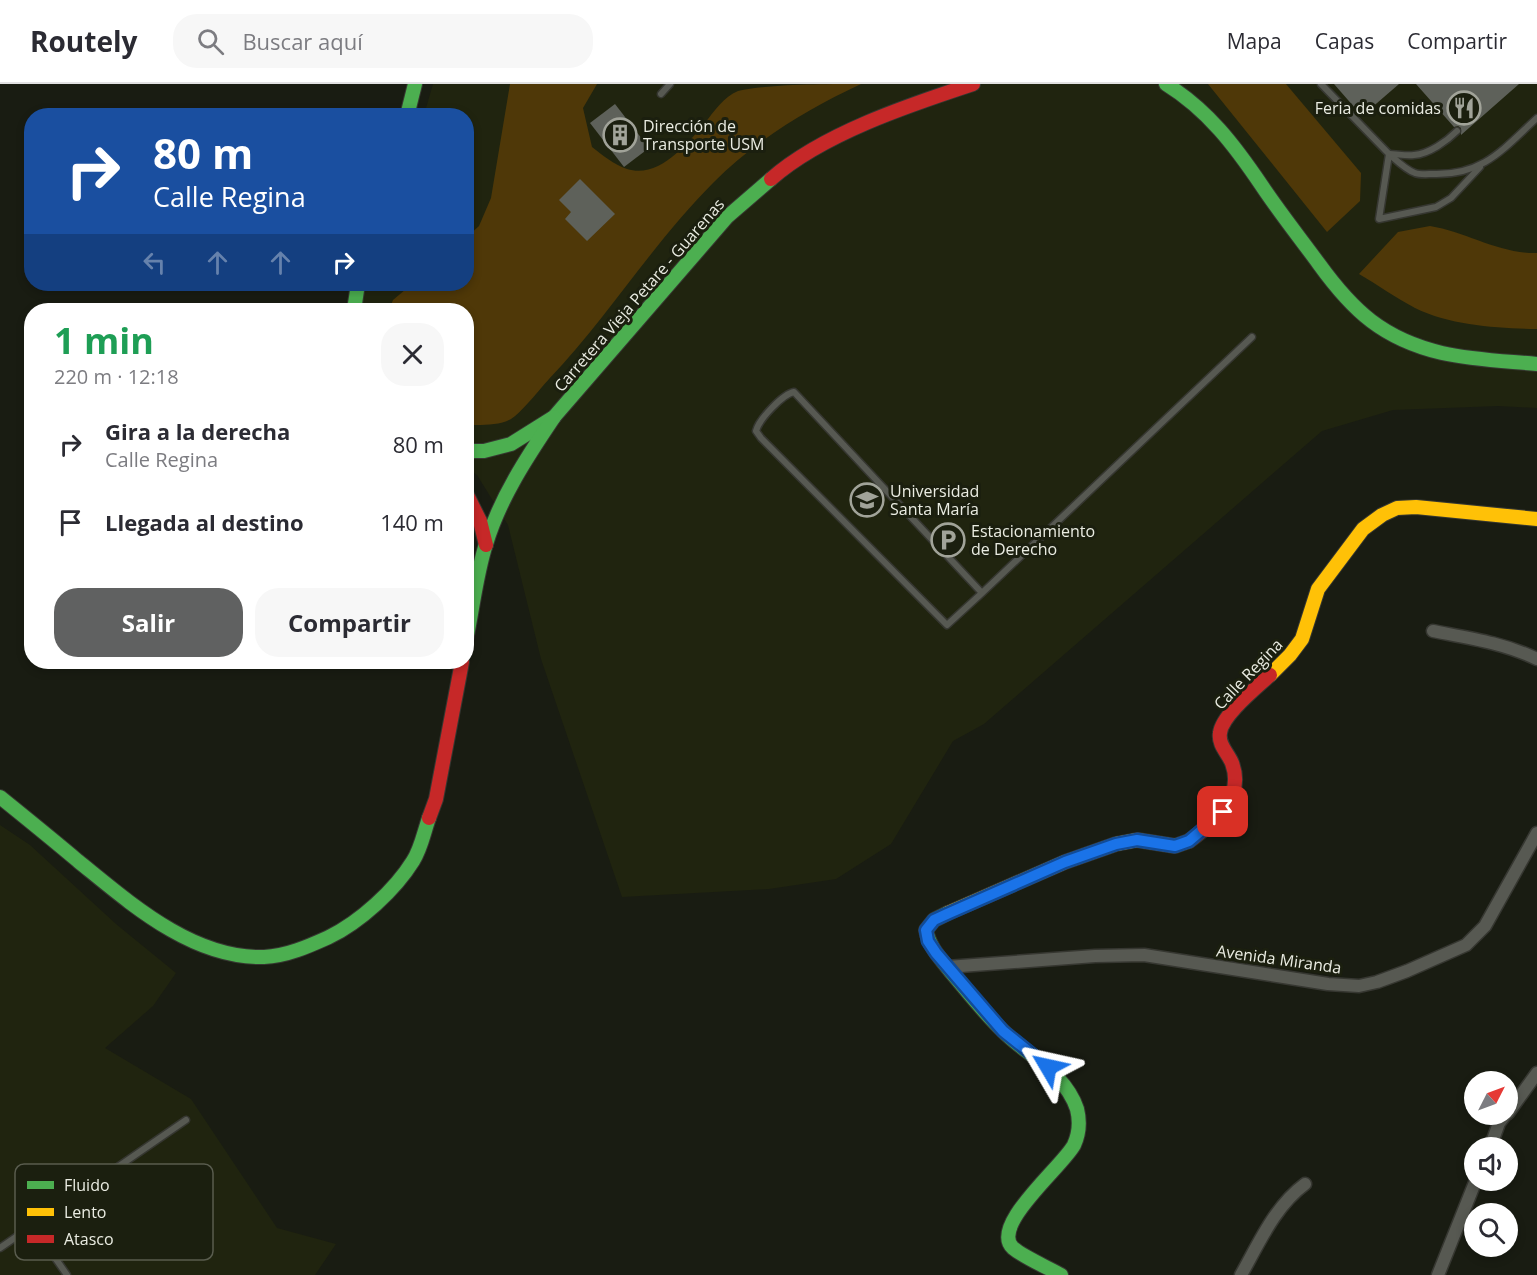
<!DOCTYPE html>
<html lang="es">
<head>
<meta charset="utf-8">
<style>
  :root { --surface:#fff; --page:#f7f7f7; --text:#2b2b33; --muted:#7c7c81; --line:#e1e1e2; --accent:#606161 }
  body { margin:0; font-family:"Open Sans",sans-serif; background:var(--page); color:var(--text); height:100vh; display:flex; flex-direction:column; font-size:22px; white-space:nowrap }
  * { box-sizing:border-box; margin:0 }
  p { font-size:20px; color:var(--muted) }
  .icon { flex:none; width:33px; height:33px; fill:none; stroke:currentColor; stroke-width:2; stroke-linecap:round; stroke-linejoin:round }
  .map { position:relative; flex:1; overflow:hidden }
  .drawer { position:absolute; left:24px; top:219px; width:450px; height:366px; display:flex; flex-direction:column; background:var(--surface); border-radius:24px; box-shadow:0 3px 9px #0003 }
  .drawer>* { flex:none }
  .hud { position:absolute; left:24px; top:24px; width:450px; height:183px; border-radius:24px; box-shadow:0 3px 9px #0003; background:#1a4fa0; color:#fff; overflow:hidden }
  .needle { width:39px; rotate:48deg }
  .fabs { position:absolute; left:1464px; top:987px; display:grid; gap:12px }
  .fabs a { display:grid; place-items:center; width:54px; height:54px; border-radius:50%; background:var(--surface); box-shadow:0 3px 9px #0003; font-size:30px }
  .pin { position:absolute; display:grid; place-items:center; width:51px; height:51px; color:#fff; margin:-26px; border-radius:12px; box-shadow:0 3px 9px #0006 }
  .me { position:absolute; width:66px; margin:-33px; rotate:306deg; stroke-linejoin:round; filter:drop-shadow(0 0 4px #0008) }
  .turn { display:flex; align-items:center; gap:21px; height:126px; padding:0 30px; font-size:27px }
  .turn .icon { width:78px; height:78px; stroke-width:2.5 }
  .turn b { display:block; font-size:42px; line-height:51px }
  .lanes { display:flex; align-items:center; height:57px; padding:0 30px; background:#0003; justify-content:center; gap:30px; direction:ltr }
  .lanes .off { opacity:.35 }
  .round { display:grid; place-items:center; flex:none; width:63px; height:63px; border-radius:24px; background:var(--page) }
  .summary { display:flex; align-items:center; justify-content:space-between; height:102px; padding:0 30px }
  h1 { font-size:36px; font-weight:700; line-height:45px; color:#1e9e55 }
  .button { display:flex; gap:12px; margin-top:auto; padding:12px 30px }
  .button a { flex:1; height:69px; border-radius:24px; background:var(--accent); color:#fff; font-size:24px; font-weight:700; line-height:69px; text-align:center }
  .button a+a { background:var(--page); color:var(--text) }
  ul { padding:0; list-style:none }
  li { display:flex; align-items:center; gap:18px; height:78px; padding:0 30px }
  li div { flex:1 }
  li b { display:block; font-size:22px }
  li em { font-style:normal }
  header { display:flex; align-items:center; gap:36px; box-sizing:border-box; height:84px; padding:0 30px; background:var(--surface); border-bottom:2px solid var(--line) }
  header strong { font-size:28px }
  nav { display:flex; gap:33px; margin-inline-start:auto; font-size:21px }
  .search { width:420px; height:54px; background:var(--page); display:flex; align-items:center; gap:15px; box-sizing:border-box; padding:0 21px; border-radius:24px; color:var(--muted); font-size:22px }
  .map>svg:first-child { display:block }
  .built { fill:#20240f }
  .green { fill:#4f3808 }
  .building { fill:#5e615a }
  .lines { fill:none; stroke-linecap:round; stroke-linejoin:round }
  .lane-casing { stroke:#363731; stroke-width:9 }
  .street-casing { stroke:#363731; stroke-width:15 }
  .fast-casing { stroke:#363731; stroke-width:16 }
  .slow-casing { stroke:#363731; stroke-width:16 }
  .jam-casing { stroke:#363731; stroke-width:16 }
  .lane { stroke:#575952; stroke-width:6 }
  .street { stroke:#575952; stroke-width:12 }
  .fast { stroke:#4caf50; stroke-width:14 }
  .slow { stroke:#ffc107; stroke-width:14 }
  .jam { stroke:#c62828; stroke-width:14 }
  .route-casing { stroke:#114b97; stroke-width:15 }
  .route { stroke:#1a73e8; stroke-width:10 }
  .labels { text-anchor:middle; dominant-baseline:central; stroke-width:6; stroke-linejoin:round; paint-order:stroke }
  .poi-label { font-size:16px; fill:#eaece2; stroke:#1b1f0f; text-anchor:start }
  .street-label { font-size:16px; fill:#eaece2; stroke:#1b1f0f }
  .key { fill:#1b1f0f; stroke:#595c4e; stroke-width:1.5 }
  .key-label { font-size:16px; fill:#eaece2 }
</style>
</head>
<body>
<header>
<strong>Routely</strong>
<div class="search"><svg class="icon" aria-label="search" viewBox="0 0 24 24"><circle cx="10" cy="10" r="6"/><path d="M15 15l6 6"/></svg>Buscar aquí</div>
<nav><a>Mapa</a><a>Capas</a><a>Compartir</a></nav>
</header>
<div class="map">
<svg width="1537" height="1191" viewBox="0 0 1537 1191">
  <rect width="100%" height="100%" fill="#191c12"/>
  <g class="built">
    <path d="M433,0H1537V324L1498,322L1393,326L1322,347L984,640L953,657L891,760L836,795L769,805L622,813L541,575L508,441L477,391L467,384L466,226H354L367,200H466V32L424,31Z"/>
    <path d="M0,741L30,761L116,840L176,889L153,922L105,964L191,1015L277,1144L336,1160L315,1191H0Z"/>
  </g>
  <g class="green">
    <path d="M510,0H597L583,24L592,63C602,71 615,81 627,85C659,95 687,60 705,39C714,27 724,13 738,7C767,0 827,0 861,0C807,25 755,57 713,99C653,159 608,233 549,295C541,304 520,330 511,335C499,342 480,341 467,341L466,226H389L393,216L412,200H466L467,153L479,142L491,114Z"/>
    <path d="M1208,0H1286L1361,89L1360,117L1327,148Z"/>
    <path d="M1430,142C1467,148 1499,170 1537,169V245C1497,244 1452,242 1415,224C1396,214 1378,201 1359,190L1398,148Z"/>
  </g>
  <g class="building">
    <path d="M1334,0H1399L1362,32Z"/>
    <path d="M1416,0H1519L1461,51V44L1458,42L1454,43Z"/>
    <path d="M615,20L649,64L624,83L590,39Z"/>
    <path d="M580,95L615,130L587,157L565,135L571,128L559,116Z"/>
  </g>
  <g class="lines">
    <g class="lane-casing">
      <g id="lane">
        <path d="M1321,0L1389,70L1379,135L1436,123L1451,114L1480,83"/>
        <path d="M661,10L670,0"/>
        <path d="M1389,70C1396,76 1406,86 1415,89C1420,91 1428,90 1434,90C1484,91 1503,65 1537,34"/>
        <path d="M1389,70C1397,70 1406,72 1414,71C1429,70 1447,57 1457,47"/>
        <path d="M982,509L794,308C783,310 759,335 756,347L761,354L947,541L982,509L1252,253"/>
        <path d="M33,1142L67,1191"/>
        <path d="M0,1164L186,1036"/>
      </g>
    </g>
    <g class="street-casing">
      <g id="street">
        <path d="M1433,547C1469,554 1504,559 1537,575"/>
        <path d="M947,883L1095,872L1144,871L1328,900L1359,902L1377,898L1407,887L1466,861L1485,842L1537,749"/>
        <path d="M1508,1029L1537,989"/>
        <path d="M1490,1064L1499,1039L1506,1030"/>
        <path d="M1241,1191C1259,1159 1275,1122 1305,1100"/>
        <path d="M1438,1191L1476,1096"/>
      </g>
    </g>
    <g class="fast-casing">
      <g id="fast">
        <path d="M1166,0C1208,26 1235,62 1262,102C1280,129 1300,154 1319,180C1353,227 1383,255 1442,269C1473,276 1505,277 1537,280"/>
        <path d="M407,32L415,0"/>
        <path d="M354,226L358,200"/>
        <path d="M466,367H484L511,360L554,333L727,133L771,95"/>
        <path d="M466,556C473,524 476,491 486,460C500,414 527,373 554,333"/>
        <path d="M0,713C26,734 52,755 78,777C130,819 192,875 264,873C287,872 309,862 329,853C360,838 395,806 413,777C421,765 424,748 429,734"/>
        <path d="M948,829L934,836L926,846C929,863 941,875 951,888C968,908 984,929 1003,947C1028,972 1065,989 1077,1025C1080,1037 1079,1050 1074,1061C1063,1082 989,1142 1013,1164C1025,1174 1047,1183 1061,1191"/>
      </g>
    </g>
    <g class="slow-casing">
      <g id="slow">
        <path d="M1270,591L1290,571L1302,555L1318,505L1363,445L1382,431L1397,424L1416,423L1537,435"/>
        <path d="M948,829L1065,778L1116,760L1137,756L1175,762L1189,757"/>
      </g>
    </g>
    <g class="jam-casing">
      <g id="jam">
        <path d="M771,95C822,50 909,21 973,0"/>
        <path d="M466,409L480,437L486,461"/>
        <path d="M429,734L436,715L462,578"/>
        <path d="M1189,757C1215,738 1245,714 1232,679C1228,669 1218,661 1220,649C1222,631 1256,604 1270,591"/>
      </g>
    </g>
    <use href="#lane" class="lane"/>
    <use href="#street" class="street"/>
    <use href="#fast" class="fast"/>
    <use href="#slow" class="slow"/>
    <use href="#jam" class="jam"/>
  </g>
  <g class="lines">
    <g class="route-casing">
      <path id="route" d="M1048,983L1003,947L936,869L928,857L926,846L934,836L947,830L1065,778L1116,760L1137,756L1175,762L1189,757L1223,728"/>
    </g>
    <use href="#route" class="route"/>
  </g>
  <defs>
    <g id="restaurant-ring" transform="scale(1.725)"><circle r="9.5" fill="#1b1f0f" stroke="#a1a399" stroke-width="1.5"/><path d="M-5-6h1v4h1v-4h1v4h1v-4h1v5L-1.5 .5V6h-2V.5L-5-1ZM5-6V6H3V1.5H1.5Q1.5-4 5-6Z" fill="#a1a399"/></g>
    <g id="building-ring" transform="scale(1.725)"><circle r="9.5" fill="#1b1f0f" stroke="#a1a399" stroke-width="1.5"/><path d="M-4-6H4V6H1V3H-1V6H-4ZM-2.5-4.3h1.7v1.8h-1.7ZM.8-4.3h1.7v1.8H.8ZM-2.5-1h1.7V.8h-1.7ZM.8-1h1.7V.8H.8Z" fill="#a1a399"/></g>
    <g id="university-ring" transform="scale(1.725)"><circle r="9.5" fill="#1b1f0f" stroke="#a1a399" stroke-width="1.5"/><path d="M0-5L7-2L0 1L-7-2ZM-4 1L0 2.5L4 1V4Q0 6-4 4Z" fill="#a1a399"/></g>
    <g id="parking-ring" transform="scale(1.725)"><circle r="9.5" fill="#1b1f0f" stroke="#a1a399" stroke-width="1.5"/><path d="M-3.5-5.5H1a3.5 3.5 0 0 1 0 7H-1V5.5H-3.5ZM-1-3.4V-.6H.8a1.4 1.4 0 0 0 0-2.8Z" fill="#a1a399"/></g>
  </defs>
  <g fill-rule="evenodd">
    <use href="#restaurant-ring" x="1464" y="24"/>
    <use href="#building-ring" x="620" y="51"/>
    <use href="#university-ring" x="867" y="416"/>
    <use href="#parking-ring" x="948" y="456"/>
  </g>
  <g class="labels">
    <g class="poi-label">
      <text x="1441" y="24" text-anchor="end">Feria de comidas</text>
      <text x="643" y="42">Dirección de<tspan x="643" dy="18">Transporte USM</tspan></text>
      <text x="890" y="407">Universidad<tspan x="890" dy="18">Santa María</tspan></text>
      <text x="971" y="447">Estacionamiento<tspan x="971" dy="18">de Derecho</tspan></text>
    </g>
    <g class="street-label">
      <text transform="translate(639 211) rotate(-49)">Carretera Vieja Petare - Guarenas</text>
      <text transform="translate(1248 590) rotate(-46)">Calle Regina</text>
      <text transform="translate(1279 875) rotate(8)">Avenida Miranda</text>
    </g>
  </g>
  <rect x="15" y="1080" width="198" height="96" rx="9" class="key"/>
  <rect x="27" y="1097" width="27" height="8" fill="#4caf50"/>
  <rect x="27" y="1124" width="27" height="8" fill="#ffc107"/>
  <rect x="27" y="1151" width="27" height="8" fill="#c62828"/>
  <g class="key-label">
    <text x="64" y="1107">Fluido</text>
    <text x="64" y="1134">Lento</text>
    <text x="64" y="1161">Atasco</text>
  </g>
</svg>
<div class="fabs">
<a><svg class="needle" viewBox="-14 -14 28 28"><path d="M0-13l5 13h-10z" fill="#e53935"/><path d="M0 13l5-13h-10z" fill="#7c7c81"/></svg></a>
<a><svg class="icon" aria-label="sound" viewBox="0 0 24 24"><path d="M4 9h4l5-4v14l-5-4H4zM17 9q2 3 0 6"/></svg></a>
<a><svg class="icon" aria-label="search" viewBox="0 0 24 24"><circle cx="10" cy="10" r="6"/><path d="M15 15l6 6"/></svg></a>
</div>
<div class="pin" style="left:1223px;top:728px;background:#d93025"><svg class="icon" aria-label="arrive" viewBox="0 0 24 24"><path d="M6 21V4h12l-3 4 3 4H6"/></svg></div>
<svg class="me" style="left:1048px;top:983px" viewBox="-20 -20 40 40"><path d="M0-17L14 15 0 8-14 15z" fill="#1a73e8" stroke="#fff" stroke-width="4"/></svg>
<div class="hud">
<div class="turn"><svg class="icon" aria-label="right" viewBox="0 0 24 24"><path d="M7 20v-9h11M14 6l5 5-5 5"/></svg><div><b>80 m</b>Calle Regina</div></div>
<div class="lanes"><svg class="icon off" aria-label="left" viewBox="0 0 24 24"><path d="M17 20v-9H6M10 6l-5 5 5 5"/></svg><svg class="icon off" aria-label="ahead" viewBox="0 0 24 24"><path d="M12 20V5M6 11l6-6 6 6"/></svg><svg class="icon off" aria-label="ahead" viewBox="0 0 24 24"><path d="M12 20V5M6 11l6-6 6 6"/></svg><svg class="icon" aria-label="right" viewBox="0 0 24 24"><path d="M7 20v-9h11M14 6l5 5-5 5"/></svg></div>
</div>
<section class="drawer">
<div class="summary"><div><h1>1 min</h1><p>220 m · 12:18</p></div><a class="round"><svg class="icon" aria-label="close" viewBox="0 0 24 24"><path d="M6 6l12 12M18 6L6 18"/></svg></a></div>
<ul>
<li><svg class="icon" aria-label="right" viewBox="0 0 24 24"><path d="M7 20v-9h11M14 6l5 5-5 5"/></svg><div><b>Gira a la derecha</b><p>Calle Regina</p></div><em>80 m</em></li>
<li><svg class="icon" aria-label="arrive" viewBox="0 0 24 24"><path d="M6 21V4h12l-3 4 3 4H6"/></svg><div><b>Llegada al destino</b></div><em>140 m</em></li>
</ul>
<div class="button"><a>Salir</a><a>Compartir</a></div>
</section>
</div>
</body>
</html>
